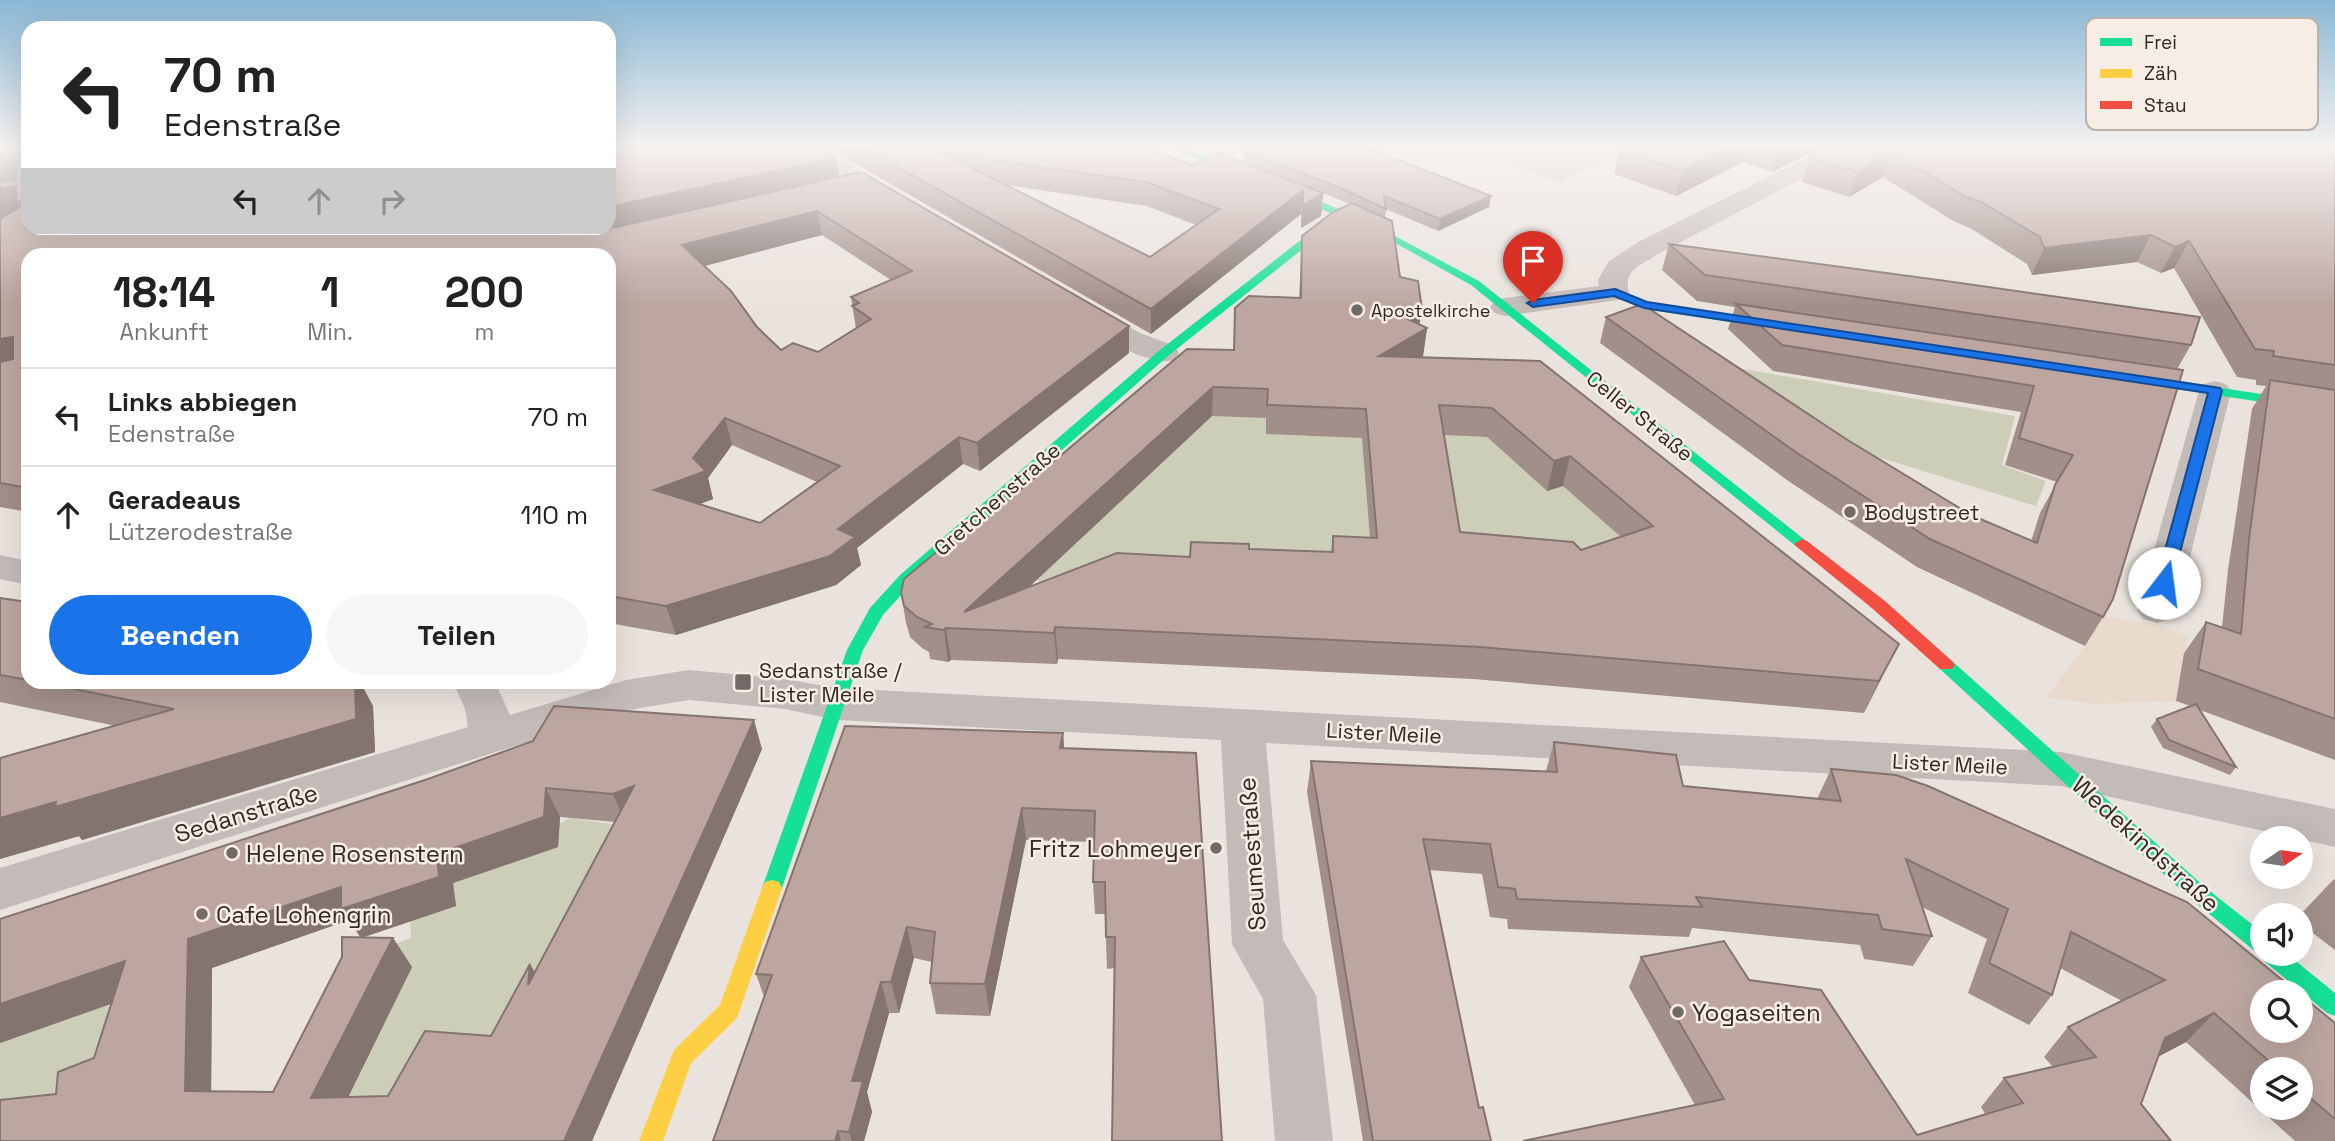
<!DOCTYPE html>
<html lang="de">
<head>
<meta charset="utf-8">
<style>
  :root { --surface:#fff; --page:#f6f6f6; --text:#222; --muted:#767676; --line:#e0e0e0; --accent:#1a73e8 }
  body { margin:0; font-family:"Space Grotesk",sans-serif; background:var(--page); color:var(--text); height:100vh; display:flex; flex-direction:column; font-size:26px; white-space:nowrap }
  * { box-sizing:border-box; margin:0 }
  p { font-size:23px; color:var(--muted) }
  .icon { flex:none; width:38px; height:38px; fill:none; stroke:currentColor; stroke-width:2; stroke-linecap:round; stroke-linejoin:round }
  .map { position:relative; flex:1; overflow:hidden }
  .side { position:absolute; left:21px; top:248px; width:595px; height:441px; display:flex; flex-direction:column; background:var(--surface); border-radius:21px; box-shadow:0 7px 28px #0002 }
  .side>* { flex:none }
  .guide { position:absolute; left:21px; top:21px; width:595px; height:214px; border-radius:21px; box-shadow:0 7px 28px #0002; background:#fff; color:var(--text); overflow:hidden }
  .needle { width:46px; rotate:77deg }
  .controls { position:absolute; left:2250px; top:826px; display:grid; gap:14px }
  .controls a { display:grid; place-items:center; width:63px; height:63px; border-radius:50%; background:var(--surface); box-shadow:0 7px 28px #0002; font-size:35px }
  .pin { position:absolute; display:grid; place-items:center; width:60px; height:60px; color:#fff; margin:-72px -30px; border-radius:50% 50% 50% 0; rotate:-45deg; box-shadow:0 0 7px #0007 }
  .pin .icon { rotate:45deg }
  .me { position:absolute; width:77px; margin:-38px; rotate:15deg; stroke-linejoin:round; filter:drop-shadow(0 0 5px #0008) }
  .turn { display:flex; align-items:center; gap:24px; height:147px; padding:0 28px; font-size:32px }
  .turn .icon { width:91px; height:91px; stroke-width:2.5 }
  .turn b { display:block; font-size:49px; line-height:60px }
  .lanes { display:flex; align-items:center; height:66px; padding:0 28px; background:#0003; justify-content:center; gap:35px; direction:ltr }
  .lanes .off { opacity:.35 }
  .eta { display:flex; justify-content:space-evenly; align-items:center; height:119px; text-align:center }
  .eta b { font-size:42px; font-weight:600; line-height:49px }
  .primary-button { display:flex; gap:14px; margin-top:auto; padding:14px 28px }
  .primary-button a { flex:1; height:80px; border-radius:42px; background:var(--accent); color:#fff; font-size:28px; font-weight:600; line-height:80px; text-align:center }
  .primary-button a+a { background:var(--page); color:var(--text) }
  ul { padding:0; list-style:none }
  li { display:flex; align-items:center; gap:21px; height:98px; padding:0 28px; border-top:2px solid var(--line) }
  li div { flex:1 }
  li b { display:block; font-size:26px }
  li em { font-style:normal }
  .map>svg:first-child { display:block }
  .green { fill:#ccceb8 }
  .plaza { fill:#e8dacd }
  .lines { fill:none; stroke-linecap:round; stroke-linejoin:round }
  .street { fill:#c3bbb7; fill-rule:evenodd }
  .fast { fill:#16e098; fill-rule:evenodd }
  .slow { fill:#ffcf43; fill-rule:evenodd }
  .jam { fill:#f24e42; fill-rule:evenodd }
  .wall { fill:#a38f8a; fill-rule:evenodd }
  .shaded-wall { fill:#847470 }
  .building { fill:#bda6a0; stroke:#847470; stroke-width:2; fill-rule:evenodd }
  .route { fill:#1a73e8; stroke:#114b97; stroke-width:2 }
  .poi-dot { fill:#726a66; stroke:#f7ede4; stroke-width:2.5 }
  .labels { text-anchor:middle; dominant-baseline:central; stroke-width:5; stroke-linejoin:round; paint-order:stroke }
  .far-poi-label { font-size:18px; fill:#322926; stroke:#f7ede4; text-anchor:start }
  .street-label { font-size:21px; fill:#322926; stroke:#f7ede4 }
  .poi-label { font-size:21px; fill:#322926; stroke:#f7ede4; text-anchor:start }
  .near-street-label { font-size:24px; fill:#322926; stroke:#f7ede4 }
  .near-poi-label { font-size:24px; fill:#322926; stroke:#f7ede4; text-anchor:start }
  .key { fill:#f7ede4; stroke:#bcb2ab; stroke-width:2 }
  .key-label { font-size:19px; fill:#322926 }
</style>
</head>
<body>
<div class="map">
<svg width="2335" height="1141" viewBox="0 0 2335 1141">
  <rect width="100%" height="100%" fill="#eae3dd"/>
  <g class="green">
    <path d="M1459,145H1637L1558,182Z"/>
    <path d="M1680,358L2015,416L2002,465L2046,481L2036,506L1878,457L1844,468Z"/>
    <path d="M1229,399L1266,418V434L1307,436L1472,419L1586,479L1658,560L1512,568L1366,483L1373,568L1035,605L1041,582L1036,580Z"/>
    <path d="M570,818L639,828L526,1031L327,1141L377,950L411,938L410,921L456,906L453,883L557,847L559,824Z"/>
    <path d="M150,990L139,1079L0,1131V1043Z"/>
  </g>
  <path class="plaza" d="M2102,616L2157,624L2188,636L2176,701L2093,704L2046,698L2085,646Z"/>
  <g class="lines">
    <g class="street">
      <path d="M790,145H819L906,197L910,202L906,207L897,210L888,207L794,150Z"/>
      <path d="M1831,145H1861L1857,150L1658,254C1640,266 1623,269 1629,293L1625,299L1505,316L1495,313L1490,307L1495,301L1505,298L1599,286L1598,280L1608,262L1638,242Z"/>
      <path d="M1085,304L1095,307L1140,333L1175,346L1179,353L1175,360C1145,367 1100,335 1075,319L1070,313L1075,307Z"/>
      <path d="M2215,381L2226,384L2231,391L2177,610L2171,619L2157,623L2143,619L2137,610L2199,391L2204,384Z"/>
      <path d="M0,555L28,561V585L0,579Z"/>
      <path d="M689,670L785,679L837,688L2061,752L2335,809V847L2061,786L1266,743L1283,940L1316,995L1333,1141H1275L1263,999L1232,944L1221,740L837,720L785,709L689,700L628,710L0,910V868L468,727L465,709L453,682H495L510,715L626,680Z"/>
    </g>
    <g class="fast">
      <path d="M1162,145H1176L1289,188L1367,221L1479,281L1810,544L1802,549L1797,547L1471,285L1397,244L1348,221L1324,232L1168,356L912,583L883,615L863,650L782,888L779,894L772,896L765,894L762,888L847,650L870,608L900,575L1160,350L1316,228L1340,217Z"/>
      <path d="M1615,289L1647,302L1784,322L1790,326L1784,330L1644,309L1611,295L1609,293Z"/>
      <path d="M2128,374L2335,405V413L2123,381V375Z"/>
      <path d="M1946,659L1952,661L2206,888L2263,933V954H2287L2335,993V1016L2327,1013L2264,961L2262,955L2256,952L2192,900L1940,669L1937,665L1940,661Z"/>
    </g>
    <path class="slow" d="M772,880L779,882L782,888L737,1018L691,1063L663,1141H639L674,1050L720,1005L762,888L765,882Z"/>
    <path class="jam" d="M1802,539L1807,541L1885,601L1952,661L1955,665L1952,669H1940L1873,609L1797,547L1794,544Z"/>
  </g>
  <g class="wall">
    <path d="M0,145L839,177L1129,353L980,471L963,464L857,548L861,565L836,585L676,635L609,623V256H28V512L0,507ZM822,235L891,280L851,297L856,329L818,352L781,350L757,327L704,266ZM732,445L817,482L760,523L699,504L713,499L708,478Z"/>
    <path d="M823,145H1138L1192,165L1244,163L1245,152L1255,147L1250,145H1376L1368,148L1489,207L1438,231L1386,209L1385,218L1400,277L1422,309L1419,324L1427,328L1423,356L1421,357L1540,361L1883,675L1864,713L1473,679L1058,659L1057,664L951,660L948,662L930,659L929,652L922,648L910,637L906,623L901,592L971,531L1233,350L1299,298L1302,236L1350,204L1323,193L1321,216L1301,228V214L1151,334ZM1006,185L1147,206L1196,225L1150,257ZM1212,416L1266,418V434L1362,438L1370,538L1333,536L1331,552L1249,549L1190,557L1029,587ZM1444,435L1487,437L1547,491L1563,486L1621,537L1581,550L1460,532Z"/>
    <path d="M1631,145H1825L1772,172L1743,162L1676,196L1614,174L1620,150Z"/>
    <path d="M1834,145H2335V760L2200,710L2236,767L2230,775L2163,748L2151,727L2157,719L2190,706L2176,701L2184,653L2206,622L2222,627L2228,570L2252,409L2266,386L2256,385V380L2237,377L2174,268L2161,273L2137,262L2032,275L2027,264L1970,228L1955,222L1883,177L1849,197L1802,182L1810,157Z"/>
    <path d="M1669,244L2191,345L2177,369L2103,617L2085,646L1917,567L1787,480L1600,343L1606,317L1846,439L1971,515L2031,541L2040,513L2057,482L2005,465L2021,412L1773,371L1728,329L1735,307L1697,301L1662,270Z"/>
    <path d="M0,598L28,602V682H360L373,706L375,752L82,840L79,836L0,859V758L116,726L0,702Z"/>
    <path d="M1063,733L1064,749L1196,753L1115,968L1107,969L1105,914H1095L1093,882L1094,842L1026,840L990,1016L936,1014L930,983L932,962L914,958L899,1013H889L867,1092L872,1112L864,1141H713L764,997L756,974Z"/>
    <path d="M1554,742L1683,786L1817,799L1831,769L2335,1023V1141H2295L2186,1042L2158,1057L2141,1104L2171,1141H1523L1695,1105L1629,987L1641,957L1749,980L1917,1135L1986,1115L1981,1107L2004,1078L2053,1067L2044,1057L2068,1027L2122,1001L2060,968L2052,995L2029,1025L1968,993L1987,939L1922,907L1932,936L1913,966L1864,959L1860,945L1692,928L1689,937L1508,929L1507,919L1490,917L1482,874L1429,870L1479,1108L1491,1141H1363L1307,792L1311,761L1546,771ZM2263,1069H2301V1108H2263Z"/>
    <path d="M762,749L592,1141H0L56,1094L94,1058L111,1004L0,1043V919L428,779ZM560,817L615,822L535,973L530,964L491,1036L388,1096L348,1097L412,967L393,938H361L456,906L453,883L558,847ZM349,920L361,938L273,1092L211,1091L212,968Z"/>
    <path d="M2335,879V950L2301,924V915H2300L2332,881Z"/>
  </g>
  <g class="shaded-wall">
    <path d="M1354,145H1376L1353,154Z"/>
    <path d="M1736,145H1748L1743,162L1676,196L1682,171Z"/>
    <path d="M1784,145H1825L1772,172L1779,147Z"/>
    <path d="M1892,152L1883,177L1849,197L1858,172Z"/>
    <path d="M836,158L840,181L543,247L530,230L532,228H609V207Z"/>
    <path d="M16,161L28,181L0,188V163Z"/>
    <path d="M16,186L22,202L16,201L22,211L0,224V190L3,188Z"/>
    <path d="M1303,190L1301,214L1151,334V309Z"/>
    <path d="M1323,193L1321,216L1301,228L1303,205Z"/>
    <path d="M1491,196L1489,207L1438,231L1440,219Z"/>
    <path d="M817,211L822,235L689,270L682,245Z"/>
    <path d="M2151,235L2137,262L2032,275L2044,248Z"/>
    <path d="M2189,241L2174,268L2161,273L2175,247Z"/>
    <path d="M1422,309L1418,333L1427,328L1423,356L1376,384L1379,356L1408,319Z"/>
    <path d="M1129,326V353L980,471L977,443Z"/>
    <path d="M13,337L28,360L0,369V339Z"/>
    <path d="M1213,387L1212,416L983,630L964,612Z"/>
    <path d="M725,418L732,445L708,478L713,499L663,519L654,490L693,458Z"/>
    <path d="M959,437L963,464L857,548L861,565L836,585L676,635L666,606L838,529Z"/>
    <path d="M1570,456L1563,486L1547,491L1554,461Z"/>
    <path d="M1055,627L1058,659L1057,664L1054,633Z"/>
    <path d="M946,628L951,660L948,662L944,630Z"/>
    <path d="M1899,644L1883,675L1864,713L1879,681Z"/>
    <path d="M355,682H360L373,706L375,752L82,840L79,836L0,859V818L56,802Z"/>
    <path d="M754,720L762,749L592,1141H564Z"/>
    <path d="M1063,733L1065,765L1060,748Z"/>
    <path d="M634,786L625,823L613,794Z"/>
    <path d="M546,788L560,817L558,847L453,883L456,906L361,938L349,920L212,968L211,1119L185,1091L188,939L437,854Z"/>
    <path d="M1022,808L1026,840L990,1016L985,984Z"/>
    <path d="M907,927L914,958L899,1013L891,982Z"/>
    <path d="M393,938L412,967L334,1126L311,1098Z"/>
    <path d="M125,961L150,990L0,1043V1004Z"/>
    <path d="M530,964L546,992L528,985Z"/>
    <path d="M881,982L889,1013L867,1092L872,1112L864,1141H852L849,1132L852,1081Z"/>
    <path d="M2214,1013L2186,1042L2138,1067L2165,1038Z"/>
    <path d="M838,1131L841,1141H835Z"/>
  </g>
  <g class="building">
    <path d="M0,145H28V228H532L530,230L533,234H585L861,172L1129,326L977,443L959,437L838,529L855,537L830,556L666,606L609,596V256H28V488L0,483V362L13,359V337L0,339V219L21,206L22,202L16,201V186L3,188L0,190V182L16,180V161L0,163ZM817,211L912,271L851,297L859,303L852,306L871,319L818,352L793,343L781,350L757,327L731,291L682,245ZM725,418L840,466L760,523L654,490L706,471L693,458Z"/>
    <path d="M609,145H814L836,158L609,207Z"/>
    <path d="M859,145H1138L1192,165L1219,153L1323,193L1303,205V190L1151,309ZM942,153L1146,182L1219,209L1150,257Z"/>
    <path d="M1260,145H1360L1491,196L1440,219L1384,196L1386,209L1336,186L1245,152Z"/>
    <path d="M1631,145H1736L1682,171L1620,150Z"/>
    <path d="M1834,145H2335V365L2273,356L2274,351L2255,349L2189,241L2175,247L2151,235L2044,248L2040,237L1981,202L1966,197L1892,152L1858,172L1810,157Z"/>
    <path d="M1352,203L1392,221L1400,277L1418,281L1422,309L1408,319L1427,328L1379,356L1540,361L1899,644L1879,681L1480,647L1055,627L1054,633L946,628L944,630L925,627L932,624L917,617L904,606L901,592L904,579L953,538L971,531L1187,349L1234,350L1235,308L1249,296L1301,298L1302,236L1333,212ZM1213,387L1268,389L1267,405L1366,409L1377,538L1333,536V552L1249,549V544L1191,542L1190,557L1117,553L964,612ZM1439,405L1492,408L1554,461L1570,456L1653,526L1581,550L1573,542L1460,532Z"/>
    <path d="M1669,244L1946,281L2200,317L2191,345L1705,275Z"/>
    <path d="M1642,304L1846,439L1971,515L2037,543L2055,485L2073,455L2019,438L2034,386L1782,345L1736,304L2183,370L2113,599L2103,617L1930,539L1797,453L1606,317Z"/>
    <path d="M2270,380L2335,390V719L2198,669L2206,622L2241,634L2249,539Z"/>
    <path d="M0,598L28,602V680L0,675Z"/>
    <path d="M39,682H355L356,719L55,807L56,802L0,818V758L174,709Z"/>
    <path d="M2196,704L2236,767L2169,740L2157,719Z"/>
    <path d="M554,706L754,720L564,1141H0V1100L56,1094L58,1072L94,1058L125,961L0,1004V919L428,779L533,741ZM634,786L528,985L530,964L491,1036L425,1031L388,1096L311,1098L393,938L342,937V957L273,1092L185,1091L188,939L341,887V909L439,877L437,854L544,817L546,788L613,794Z"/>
    <path d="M845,726L1063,733L1060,748L1196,753L1222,1141H1112L1115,937H1106L1105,882H1093L1095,811L1022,808L985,984L930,983L935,932L907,927L891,982H881L852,1081H863L849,1132L838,1131L835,1141H713L772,975L756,974Z"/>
    <path d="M1554,742L1676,755L1683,786L1841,801L1831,769L1896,775L1928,786L2187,902L2297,992H2263V1031H2301V995L2335,1023V1119L2301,1090V1069H2278L2214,1013L2165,1038L2141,1104L2171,1141H1523L1724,1099L1641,957L1724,941L1749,980L1821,990L1917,1135L2023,1103L2004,1078L2096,1057L2068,1027L2165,980L2071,932L2052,995L1989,963L2008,909L1906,859L1932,936L1882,929L1878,915L1696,897L1702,907L1517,899L1515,889L1498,887L1490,844L1423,839L1479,1108L1483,1107L1491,1141H1373L1311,761L1557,772Z"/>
  </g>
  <linearGradient id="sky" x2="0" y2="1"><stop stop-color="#89b7d4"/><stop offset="0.48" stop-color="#f6f2f0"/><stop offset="1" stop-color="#f6f2f0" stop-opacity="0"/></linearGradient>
  <rect width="2335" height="305" fill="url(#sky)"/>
  <path class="route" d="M1615,289L1647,302L2220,388L2222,391L2172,583L2164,589L2156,583L2208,393L1644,308L1614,296L1533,307L1527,303L1533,300Z"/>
  <g class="poi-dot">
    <circle cx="1357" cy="310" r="7"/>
    <circle cx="1850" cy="512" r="7"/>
    <rect x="734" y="673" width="18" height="18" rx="3.5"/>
    <circle cx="1216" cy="848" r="7"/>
    <circle cx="232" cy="853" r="7"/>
    <circle cx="202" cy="914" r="7"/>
    <circle cx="1678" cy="1012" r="7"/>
  </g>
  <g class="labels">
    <g class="far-poi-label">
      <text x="1371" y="310">Apostelkirche</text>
    </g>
    <g class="street-label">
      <text transform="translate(1640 416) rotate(39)">Celler Straße</text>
      <text transform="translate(997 499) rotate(-41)">Gretchenstraße</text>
      <text transform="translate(1384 733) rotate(3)">Lister Meile</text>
      <text transform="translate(1950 764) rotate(3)">Lister Meile</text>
    </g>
    <g class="poi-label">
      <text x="1864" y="512">Bodystreet</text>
      <text x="759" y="670">Sedanstraße /<tspan x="759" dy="24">Lister Meile</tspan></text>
    </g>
    <g class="near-street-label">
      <text transform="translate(246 813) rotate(-17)">Sedanstraße</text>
      <text transform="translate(2146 844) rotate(42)">Wedekindstraße</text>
      <text transform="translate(1252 854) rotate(-94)">Seumestraße</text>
    </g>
    <g class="near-poi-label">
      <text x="1202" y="848" text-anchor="end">Fritz Lohmeyer</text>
      <text x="246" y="853">Helene Rosenstern</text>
      <text x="216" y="914">Cafe Lohengrin</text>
      <text x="1692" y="1012">Yogaseiten</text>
    </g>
  </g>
  <rect x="2086" y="18" width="232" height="112" rx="10" class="key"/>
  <rect x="2100" y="38" width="32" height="8" fill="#16e098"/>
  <rect x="2100" y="69" width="32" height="9" fill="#ffcf43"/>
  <rect x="2100" y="101" width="32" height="8" fill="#f24e42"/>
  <g class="key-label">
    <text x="2144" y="49">Frei</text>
    <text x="2144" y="80">Zäh</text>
    <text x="2144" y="112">Stau</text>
  </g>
</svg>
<div class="controls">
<a><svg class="needle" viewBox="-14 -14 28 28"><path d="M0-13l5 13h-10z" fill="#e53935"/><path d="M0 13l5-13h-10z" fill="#767676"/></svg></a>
<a><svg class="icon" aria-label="sound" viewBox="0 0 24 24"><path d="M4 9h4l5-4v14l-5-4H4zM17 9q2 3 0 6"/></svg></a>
<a><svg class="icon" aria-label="search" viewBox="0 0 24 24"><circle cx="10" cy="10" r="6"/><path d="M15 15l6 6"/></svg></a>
<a><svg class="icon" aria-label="layers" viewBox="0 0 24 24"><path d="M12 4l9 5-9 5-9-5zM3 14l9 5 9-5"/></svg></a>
</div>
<div class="pin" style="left:1533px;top:303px;background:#d93025"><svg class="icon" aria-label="arrive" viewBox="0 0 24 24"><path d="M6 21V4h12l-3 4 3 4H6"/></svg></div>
<svg class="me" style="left:2164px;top:583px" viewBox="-20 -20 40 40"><circle r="19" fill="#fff"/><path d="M0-13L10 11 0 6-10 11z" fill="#1a73e8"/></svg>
<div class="guide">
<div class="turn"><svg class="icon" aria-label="left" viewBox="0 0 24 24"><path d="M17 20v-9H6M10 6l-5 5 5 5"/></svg><div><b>70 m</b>Edenstraße</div></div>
<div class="lanes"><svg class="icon" aria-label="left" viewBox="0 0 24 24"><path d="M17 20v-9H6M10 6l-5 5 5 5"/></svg><svg class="icon off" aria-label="ahead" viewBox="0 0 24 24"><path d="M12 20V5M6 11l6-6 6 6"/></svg><svg class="icon off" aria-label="right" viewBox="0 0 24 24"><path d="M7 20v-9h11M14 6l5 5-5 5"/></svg></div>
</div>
<section class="side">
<div class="eta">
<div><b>18:14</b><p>Ankunft</p></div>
<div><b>1</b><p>Min.</p></div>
<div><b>200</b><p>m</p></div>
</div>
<ul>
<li><svg class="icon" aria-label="left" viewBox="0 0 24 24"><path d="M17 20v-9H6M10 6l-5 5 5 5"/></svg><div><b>Links abbiegen</b><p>Edenstraße</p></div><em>70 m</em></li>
<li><svg class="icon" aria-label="ahead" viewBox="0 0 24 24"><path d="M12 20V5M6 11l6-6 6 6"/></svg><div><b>Geradeaus</b><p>Lützerodestraße</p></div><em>110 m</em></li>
</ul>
<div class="primary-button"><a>Beenden</a><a>Teilen</a></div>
</section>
</div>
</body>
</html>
